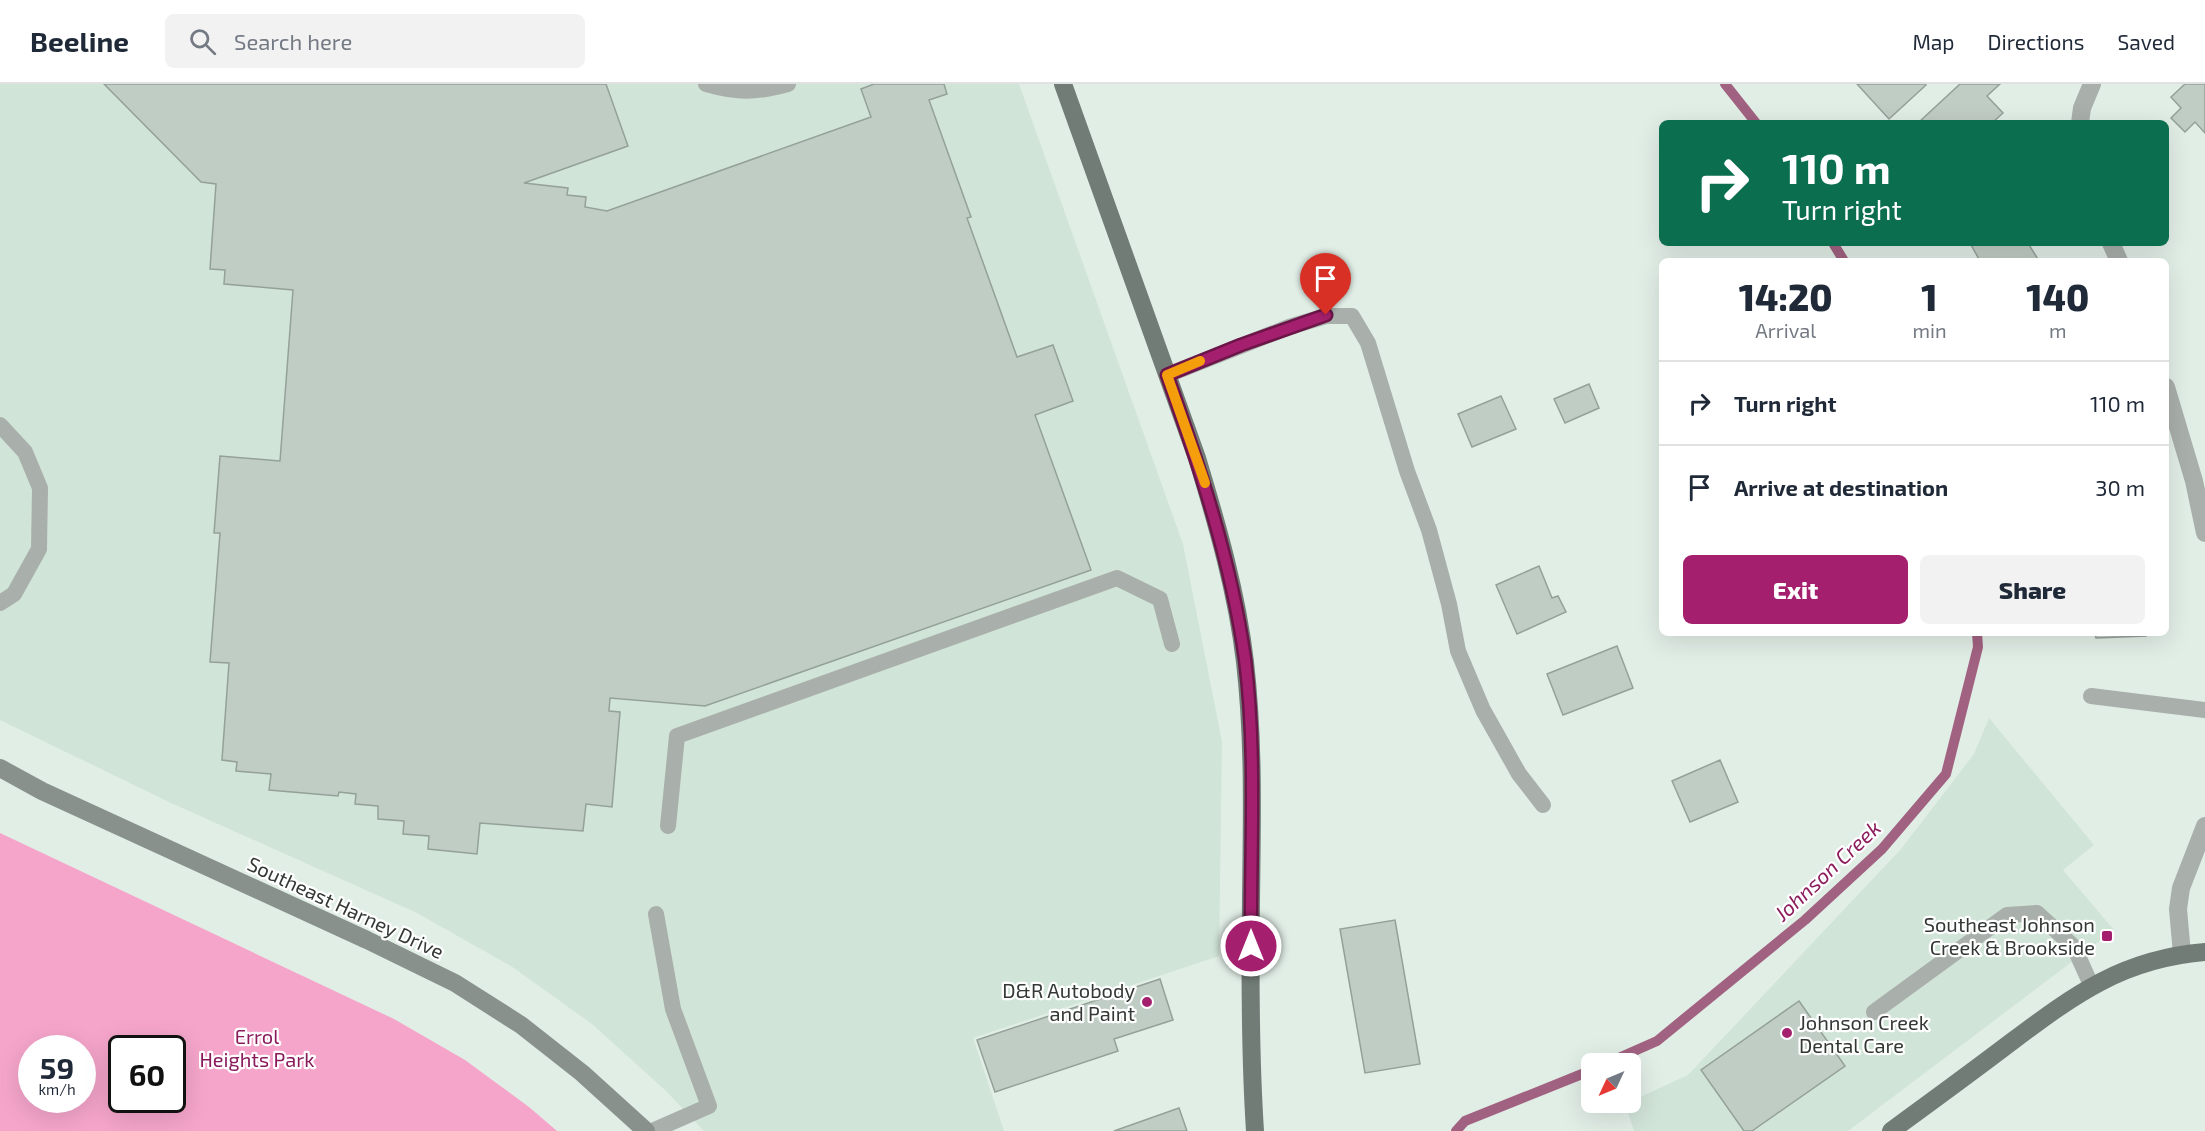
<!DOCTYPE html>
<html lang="en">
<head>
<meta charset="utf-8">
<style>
  :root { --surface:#fff; --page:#f2f2f3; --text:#1f2937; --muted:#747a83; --line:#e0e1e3; --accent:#a4206e }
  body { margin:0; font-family:"Exo 2",sans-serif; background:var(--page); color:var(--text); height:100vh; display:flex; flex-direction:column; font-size:22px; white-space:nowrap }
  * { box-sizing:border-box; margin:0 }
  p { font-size:20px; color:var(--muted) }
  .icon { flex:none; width:33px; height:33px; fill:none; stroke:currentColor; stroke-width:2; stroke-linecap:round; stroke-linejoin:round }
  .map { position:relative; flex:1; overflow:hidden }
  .details { position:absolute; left:1659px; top:174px; width:510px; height:378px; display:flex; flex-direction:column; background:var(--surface); border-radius:9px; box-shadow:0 6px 24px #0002 }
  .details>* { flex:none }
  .hud { position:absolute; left:1659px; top:36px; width:510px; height:126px; border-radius:9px; box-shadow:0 6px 24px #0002; background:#0b6e4f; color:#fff; overflow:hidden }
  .needle { width:39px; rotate:226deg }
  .controls { position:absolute; left:1581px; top:969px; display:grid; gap:12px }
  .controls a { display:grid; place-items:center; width:60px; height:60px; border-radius:9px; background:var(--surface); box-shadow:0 6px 24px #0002; font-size:30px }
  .speed { position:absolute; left:18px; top:951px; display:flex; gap:12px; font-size:30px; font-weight:700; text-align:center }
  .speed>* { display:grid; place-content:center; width:78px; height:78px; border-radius:50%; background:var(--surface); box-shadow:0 6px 24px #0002; line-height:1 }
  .speed small { font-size:15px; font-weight:400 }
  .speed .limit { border:3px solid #111; border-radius:9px; background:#fff; color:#111 }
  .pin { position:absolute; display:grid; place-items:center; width:51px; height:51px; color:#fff; margin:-62px -26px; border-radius:50% 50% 50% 0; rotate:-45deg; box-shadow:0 0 6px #0007 }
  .pin .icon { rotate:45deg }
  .me { position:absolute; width:66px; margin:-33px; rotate:0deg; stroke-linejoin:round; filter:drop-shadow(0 0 4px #0008) }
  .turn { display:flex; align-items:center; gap:21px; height:126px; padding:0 24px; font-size:27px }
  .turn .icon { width:78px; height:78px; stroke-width:2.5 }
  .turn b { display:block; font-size:42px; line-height:51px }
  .eta { display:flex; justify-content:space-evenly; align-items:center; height:102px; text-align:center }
  .eta b { font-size:36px; font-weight:800; line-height:42px }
  .cta { display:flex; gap:12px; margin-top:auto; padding:12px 24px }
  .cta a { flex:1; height:69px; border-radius:9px; background:var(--accent); color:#fff; font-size:24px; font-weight:800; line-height:69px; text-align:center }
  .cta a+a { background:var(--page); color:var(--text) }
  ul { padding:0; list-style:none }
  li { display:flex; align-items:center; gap:18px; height:84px; padding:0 24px; border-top:2px solid var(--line) }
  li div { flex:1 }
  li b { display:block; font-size:22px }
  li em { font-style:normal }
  header { display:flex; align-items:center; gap:36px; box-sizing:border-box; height:84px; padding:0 30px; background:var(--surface); border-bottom:2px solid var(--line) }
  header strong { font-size:28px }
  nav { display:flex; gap:33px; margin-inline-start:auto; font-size:21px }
  .search { width:420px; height:54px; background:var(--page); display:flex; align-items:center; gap:15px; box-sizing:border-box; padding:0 21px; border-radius:9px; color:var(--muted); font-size:22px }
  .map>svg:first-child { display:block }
  .built { fill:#d1e4d8 }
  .green { fill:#f5a5ca; fill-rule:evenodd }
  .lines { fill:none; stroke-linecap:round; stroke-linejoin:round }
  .stream { stroke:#a16281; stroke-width:10 }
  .building { fill:#c0cdc4; stroke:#94a199; stroke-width:1.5 }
  .lane { stroke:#a9afab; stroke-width:16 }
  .street { stroke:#a9afab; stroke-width:18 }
  .secondary { stroke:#89918c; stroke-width:18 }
  .primary { stroke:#727c76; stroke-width:18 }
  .route-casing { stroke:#6b1548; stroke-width:15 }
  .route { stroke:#a4206e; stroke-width:10 }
  .slow { stroke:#f59e0b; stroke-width:10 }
  .poi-dot { fill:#a4206e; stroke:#fff; stroke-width:2 }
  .labels { text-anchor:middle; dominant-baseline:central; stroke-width:4.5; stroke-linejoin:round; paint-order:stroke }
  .street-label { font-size:20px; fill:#333835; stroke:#fff }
  .poi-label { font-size:20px; fill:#333835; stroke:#fff; text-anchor:end }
  .park-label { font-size:20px; fill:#891b5b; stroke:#fff }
  .water-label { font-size:21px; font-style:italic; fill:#8c1e5e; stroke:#fff }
</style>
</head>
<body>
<header>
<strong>Beeline</strong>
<div class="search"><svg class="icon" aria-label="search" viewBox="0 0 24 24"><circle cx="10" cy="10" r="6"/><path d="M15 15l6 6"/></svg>Search here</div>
<nav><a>Map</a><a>Directions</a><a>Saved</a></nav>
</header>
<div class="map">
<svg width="2205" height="1047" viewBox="0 0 2205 1047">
  <rect width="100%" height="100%" fill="#e1eee6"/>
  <g class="built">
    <path d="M0,0H1019L1183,460L1222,658L1219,872L973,954L1004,1047H704L665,1006L592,940L511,882L417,829L171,719L0,636Z"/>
    <path d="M1989,634L2094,761L2063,786L2114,846L1848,1047H1634L1625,1020L1688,991L1901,765L1974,670Z"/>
  </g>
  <path class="green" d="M0,749L394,935L465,976L529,1023L557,1047H0ZM82,964V1016H32V964ZM122,964H172V1016H122Z"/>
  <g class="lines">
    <g class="stream">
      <path d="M1725,0L1756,39"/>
      <path d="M1833,159L1844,177"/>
      <path d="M1605,980L1657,957L1805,836L1882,765L1946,690L1978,563L1977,549"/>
      <path d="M1456,1047L1465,1037L1592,986"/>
    </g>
  </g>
  <g class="building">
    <path d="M104,0H606L628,62L524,99L568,104L567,111L586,113L585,123L607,127L871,33L861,5L874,0H944L947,10L929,16L971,133L967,134L1017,273L1053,261L1073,317L1035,331L1091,486L705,622L610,614L609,627L620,628L612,723L586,720L583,747L480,739L477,770L428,765L429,752L403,750L404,737L378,735V722L355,720L356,710L339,708L338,712L269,706L271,690L236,687L237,678L222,676L229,579L210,578L220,449H214L220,372L280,377L293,206L224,200L225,186L210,185L216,100L201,98Z"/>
    <path d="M1857,0H1925L1926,1L1889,35Z"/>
    <path d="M1960,0H2000L1987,12L2003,29L1992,39H1918Z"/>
    <path d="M2185,0H2205V49L2195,38L2185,48L2171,34L2181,24L2171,13Z"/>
    <path d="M1970,159H2028L2039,177H1980Z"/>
    <path d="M1589,300L1599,324L1565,339L1554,315Z"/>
    <path d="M1501,312L1516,345L1472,363L1458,330Z"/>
    <path d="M1539,482L1552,514L1558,512L1566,528L1517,550L1496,501Z"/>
    <path d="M2095,549H2146V552L2096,554Z"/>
    <path d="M1617,562L1633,604L1563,631L1547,590Z"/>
    <path d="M1720,676L1738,718L1690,738L1672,697Z"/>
    <path d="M1395,836L1420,980L1365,989L1340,845Z"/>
    <path d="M1160,895L1173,936L1114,955L1118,967L995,1008L977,956Z"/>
    <path d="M1799,917L1845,982L1752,1047H1744L1701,986Z"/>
    <path d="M1179,1024L1187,1047H1114Z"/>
  </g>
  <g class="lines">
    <g class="lane">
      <path d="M706,0C738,9 755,9 788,0"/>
      <path d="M1167,291L1289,243L1326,232H1352L1368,259L1407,387L1429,446L1449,520L1458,567L1483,626L1519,690L1543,721"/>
      <path d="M0,341L25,368L40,404L39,465L14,510L0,519"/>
      <path d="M2091,612L2205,626"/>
      <path d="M668,742L677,652L1117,494L1160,515L1172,560"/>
      <path d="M1874,928L2007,831L2037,829L2074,863L2092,903"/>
      <path d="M652,1047L709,1022L673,925L656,830"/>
    </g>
    <g class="street">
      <path d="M2080,39L2082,24L2092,0"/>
      <path d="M2111,159L2119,177"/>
      <path d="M2166,303L2194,397L2205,449"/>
      <path d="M2182,870L2178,825L2181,804L2205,742"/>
    </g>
    <path class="secondary" d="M0,684L42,707L367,856L455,899L521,941L582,989L646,1047"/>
    <g class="primary">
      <path d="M1063,0L1197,374C1217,440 1237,509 1245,578C1254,657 1252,735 1251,815C1250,892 1250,970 1255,1047"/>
      <path d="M1891,1047C1928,1020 1965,993 2002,965C2069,915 2118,875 2205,868"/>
    </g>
  </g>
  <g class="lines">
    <g class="route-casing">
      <path id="route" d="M1251,862C1250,767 1257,670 1245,575C1231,477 1200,384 1167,291L1241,261L1326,231"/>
    </g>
    <use href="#route" class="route"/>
    <path class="slow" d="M1200,277L1167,291L1205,399"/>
  </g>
  <g class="poi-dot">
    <rect x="2101" y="846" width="12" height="12" rx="3"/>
    <circle cx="1147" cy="918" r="6"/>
    <circle cx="1787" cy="949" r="6"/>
  </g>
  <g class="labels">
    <g class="street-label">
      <text transform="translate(346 823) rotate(25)">Southeast Harney Drive</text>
    </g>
    <g class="poi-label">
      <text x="2095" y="840">Southeast Johnson<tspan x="2095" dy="23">Creek &amp; Brookside</tspan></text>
      <text x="1135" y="906">D&amp;R Autobody<tspan x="1135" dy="23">and Paint</tspan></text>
      <text x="1799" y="938" text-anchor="start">Johnson Creek<tspan x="1799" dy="23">Dental Care</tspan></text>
    </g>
    <g class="park-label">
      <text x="257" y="952">Errol<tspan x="257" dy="23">Heights Park</tspan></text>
    </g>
    <g class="water-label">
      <text transform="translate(1827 786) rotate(-43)">Johnson Creek</text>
    </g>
  </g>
</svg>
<div class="controls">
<a><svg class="needle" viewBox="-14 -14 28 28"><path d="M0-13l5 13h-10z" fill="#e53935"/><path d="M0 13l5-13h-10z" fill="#747a83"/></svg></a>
</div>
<div class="speed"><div>59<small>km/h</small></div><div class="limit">60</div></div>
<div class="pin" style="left:1326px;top:231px;background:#d93025"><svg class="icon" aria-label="arrive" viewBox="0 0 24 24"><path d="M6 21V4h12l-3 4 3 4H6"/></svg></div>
<svg class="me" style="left:1251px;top:862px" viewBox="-20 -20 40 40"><circle r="17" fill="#a4206e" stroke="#fff" stroke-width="3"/><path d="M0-11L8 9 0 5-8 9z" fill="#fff"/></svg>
<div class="hud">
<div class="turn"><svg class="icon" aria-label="right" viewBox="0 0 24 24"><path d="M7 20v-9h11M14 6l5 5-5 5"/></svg><div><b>110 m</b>Turn right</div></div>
</div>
<section class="details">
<div class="eta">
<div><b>14:20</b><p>Arrival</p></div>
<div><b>1</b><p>min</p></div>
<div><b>140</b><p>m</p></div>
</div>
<ul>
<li><svg class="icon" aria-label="right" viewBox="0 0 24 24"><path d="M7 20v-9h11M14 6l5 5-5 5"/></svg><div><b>Turn right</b></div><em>110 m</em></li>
<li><svg class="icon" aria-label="arrive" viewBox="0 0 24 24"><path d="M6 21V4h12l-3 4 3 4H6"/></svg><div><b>Arrive at destination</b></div><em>30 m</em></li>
</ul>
<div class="cta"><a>Exit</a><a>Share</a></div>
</section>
</div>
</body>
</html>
